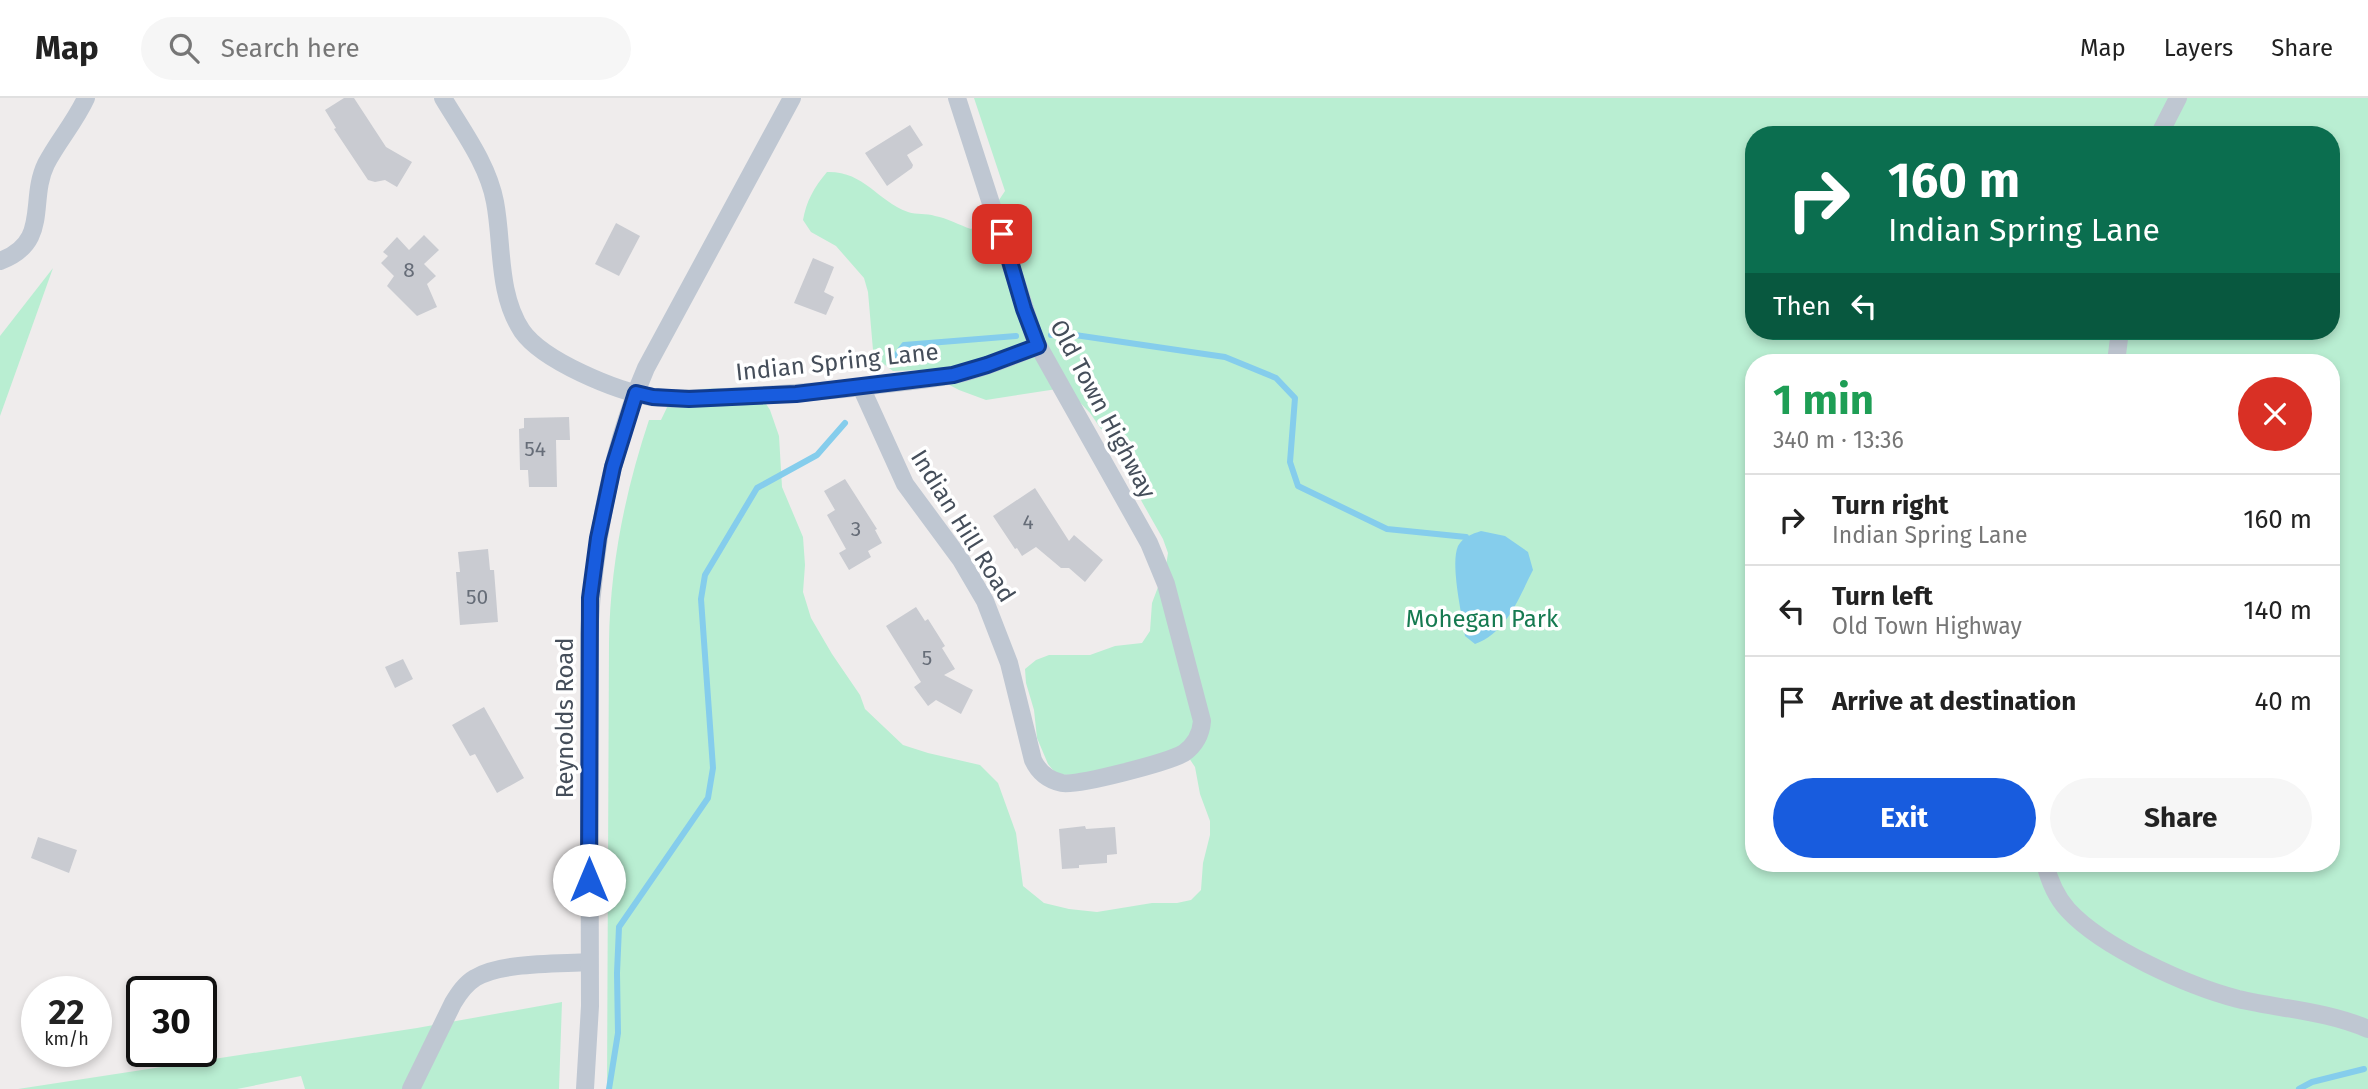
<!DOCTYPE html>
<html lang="en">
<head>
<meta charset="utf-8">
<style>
  :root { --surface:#fff; --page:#f6f6f6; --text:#222; --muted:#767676; --line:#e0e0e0; --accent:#185cde }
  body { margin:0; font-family:"Fira Sans",sans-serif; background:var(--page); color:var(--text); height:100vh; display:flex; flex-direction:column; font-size:26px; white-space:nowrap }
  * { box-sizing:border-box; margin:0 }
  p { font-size:23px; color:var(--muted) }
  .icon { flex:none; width:38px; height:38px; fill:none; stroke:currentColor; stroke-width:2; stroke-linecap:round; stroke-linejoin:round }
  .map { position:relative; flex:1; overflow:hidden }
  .sheet { position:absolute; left:1745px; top:256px; width:595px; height:518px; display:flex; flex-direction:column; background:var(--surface); border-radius:28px; box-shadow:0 4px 10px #0003 }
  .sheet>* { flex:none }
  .guide { position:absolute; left:1745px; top:28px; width:595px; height:214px; border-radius:28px; box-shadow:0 4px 10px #0003; background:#0b6e4f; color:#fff; overflow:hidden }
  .speed { position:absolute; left:21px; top:878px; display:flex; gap:14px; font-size:35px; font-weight:700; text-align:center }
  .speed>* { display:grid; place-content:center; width:91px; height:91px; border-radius:50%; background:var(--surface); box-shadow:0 4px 10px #0003; line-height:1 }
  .speed small { font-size:18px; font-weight:400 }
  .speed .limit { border:4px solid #111; border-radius:10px; background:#fff; color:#111 }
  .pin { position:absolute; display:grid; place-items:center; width:60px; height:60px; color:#fff; margin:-30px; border-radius:14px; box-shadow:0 4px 10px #0006 }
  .me { position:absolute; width:77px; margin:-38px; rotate:0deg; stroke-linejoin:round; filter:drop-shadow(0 0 5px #0008) }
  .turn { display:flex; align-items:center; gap:24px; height:147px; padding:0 28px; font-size:32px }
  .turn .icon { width:91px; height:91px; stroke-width:2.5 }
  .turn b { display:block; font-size:49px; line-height:60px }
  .then { display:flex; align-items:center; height:66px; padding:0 28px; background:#0003; gap:14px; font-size:26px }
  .round { display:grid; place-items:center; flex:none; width:74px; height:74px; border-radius:37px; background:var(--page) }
  .head { display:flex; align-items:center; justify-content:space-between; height:119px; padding:0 28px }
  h1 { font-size:42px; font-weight:700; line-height:52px; color:#1e9e55 }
  .button { display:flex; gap:14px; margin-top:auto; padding:14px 28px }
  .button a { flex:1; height:80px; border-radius:42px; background:var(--accent); color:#fff; font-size:28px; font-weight:700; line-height:80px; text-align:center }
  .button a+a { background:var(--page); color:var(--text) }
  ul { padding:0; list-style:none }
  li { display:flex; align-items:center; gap:21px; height:91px; padding:0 28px; border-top:2px solid var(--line) }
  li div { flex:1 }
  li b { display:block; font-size:26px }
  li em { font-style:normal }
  header { display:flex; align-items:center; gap:42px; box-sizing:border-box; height:98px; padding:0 35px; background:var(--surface); border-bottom:2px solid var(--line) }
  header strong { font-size:33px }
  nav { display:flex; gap:38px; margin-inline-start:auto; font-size:24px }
  .search { width:490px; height:63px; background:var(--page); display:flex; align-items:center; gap:18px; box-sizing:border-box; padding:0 24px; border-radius:38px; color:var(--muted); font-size:26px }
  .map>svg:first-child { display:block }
  .green { fill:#b9eed2; fill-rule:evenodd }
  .water { fill:#85cdec }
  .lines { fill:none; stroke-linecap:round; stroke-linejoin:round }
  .stream { stroke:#85cdec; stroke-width:6 }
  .building { fill:#c9cbd1 }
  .street { stroke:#bfc7d2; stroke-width:18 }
  .route-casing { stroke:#103c90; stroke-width:18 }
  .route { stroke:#185cde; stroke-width:12 }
  .labels { text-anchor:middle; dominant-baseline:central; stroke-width:7; stroke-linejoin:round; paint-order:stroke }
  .number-label { font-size:21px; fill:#666d78 }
  .street-label { font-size:24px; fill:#454e5a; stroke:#fff }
  .park-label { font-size:24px; fill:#167a51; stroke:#fff }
</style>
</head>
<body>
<header>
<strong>Map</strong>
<div class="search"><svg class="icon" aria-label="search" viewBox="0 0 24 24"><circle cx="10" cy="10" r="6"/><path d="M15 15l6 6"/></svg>Search here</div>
<nav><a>Map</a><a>Layers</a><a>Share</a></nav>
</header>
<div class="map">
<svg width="2368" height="991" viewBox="0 0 2368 991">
  <rect width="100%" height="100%" fill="#efecec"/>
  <g class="green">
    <path d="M974,0H2368V991H607L609,545C610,468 625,394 649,322H661L672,299L700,291L755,289L770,312L779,338L782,389L803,439L805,467L803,494L811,520L832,556L860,597L865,611L903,647L928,655L980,667L998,685L1016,735L1023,788L1044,805L1069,811L1097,814L1152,805H1177L1191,802L1201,792L1203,765L1210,737V723L1200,696L1195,669L1187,657L1124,676L1057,677L1048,666L1037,640L1034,612L1026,585L1025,571L1036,562L1049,557H1090L1115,548L1142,545L1150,533L1152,505L1166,468L1168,455L1163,441L1142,404L1123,363L1090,315L1070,294L1057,291L986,302L959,292L921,272L893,273L881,264L873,252L868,194L864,180L836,148L811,134L803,122C806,104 814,89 827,74C864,73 876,102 908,114C917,117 926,115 935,118C947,120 959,127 971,131L982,124L991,114L1005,93ZM1754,37H2331V233H1754ZM1754,264H2331V765H1754Z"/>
    <path d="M53,170L0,318V238Z"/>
    <path d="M562,904L559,991H305L301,978L237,991H18L417,930Z"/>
  </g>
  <path class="water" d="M1481,433L1505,438L1528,454L1533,472C1518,501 1507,534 1475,546L1465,538C1462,517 1450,466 1458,448C1463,439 1472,436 1481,433Z"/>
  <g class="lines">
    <g class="stream">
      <path d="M1051,237H1075L1225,259L1276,280L1295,300L1290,364L1298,388L1387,431L1466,439"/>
      <path d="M891,264L904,247L1016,238"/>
      <path d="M609,991L618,935L617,875L619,829L708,700L713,670L701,501L705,477L757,390L817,357L845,325"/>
      <path d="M2299,991L2312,984L2364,971"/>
    </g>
  </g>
  <g class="building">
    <path d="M344,0H354L386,49L412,64L397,89L385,82L375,84L368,82L334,31L336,30L325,12Z"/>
    <path d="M910,27L923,47L907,57L913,67L912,70L887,88L865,55Z"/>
    <path d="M616,125L640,138L619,178L595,166Z"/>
    <path d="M424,137L439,152L424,166L436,178L427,186L437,209L417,218L387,188L394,178L381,165L388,158L383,154L397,139L409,152Z"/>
    <path d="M813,160L834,169L824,194L834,199L826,217L794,205Z"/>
    <path d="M569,319L570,342H556L557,389H529L528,372H520L519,331L524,330V320Z"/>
    <path d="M845,381L877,431L875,432L882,445L868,453L871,459L849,472L839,455L846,451L827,417L835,412L824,393Z"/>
    <path d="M1035,390L1069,443L1074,437L1103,462L1085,484L1069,470H1061L1036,449L1022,458L1017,450L1015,451L993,418Z"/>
    <path d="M488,451L490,472H494L498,524L460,527L456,474H460L458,454Z"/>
    <path d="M916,509L925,523L928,521L945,548L942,550L955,571L944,577L973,592L961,616L936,602L928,608L914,589L921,584L886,528Z"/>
    <path d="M403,561L413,581L395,590L385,569Z"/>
    <path d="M484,609L524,680L497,695L475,656L470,658L452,627Z"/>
    <path d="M1085,728L1086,731L1115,729L1117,756L1107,757V765L1079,767V770L1062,771L1059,731Z"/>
    <path d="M38,739L77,752L69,775L31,760Z"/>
  </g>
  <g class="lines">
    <g class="street">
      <path d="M443,0C462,32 488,66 495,104C503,146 497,195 522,233C543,263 616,293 652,299C676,302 702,300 726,299C774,297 821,294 869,288C900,284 933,282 963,275C989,268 1014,258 1038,248"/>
      <path d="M2159,37L2178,0"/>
      <path d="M0,163C51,144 28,103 46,66C58,43 75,24 86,0"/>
      <path d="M2116,264L2120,233"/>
      <path d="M861,289L905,386L961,462L985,503L1009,565L1033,662C1039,675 1048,682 1062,685C1078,688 1169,664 1184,655C1195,647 1201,636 1202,623L1166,486L1149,445L1035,242L957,0"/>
      <path d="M2045,765C2049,782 2056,799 2068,812C2103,850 2188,888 2238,901C2281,911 2327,913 2368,931"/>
      <path d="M411,991L453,905C459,895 465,886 475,880C500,864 559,866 589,864"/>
      <path d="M585,991L590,908L589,536C594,446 610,354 646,270L792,0"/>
    </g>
  </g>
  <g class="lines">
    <g class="route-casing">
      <path id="route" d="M589,782L590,500L598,440L613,369L636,295L653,299L689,301L796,296L953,277L987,267L1038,248L1024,211L1002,136"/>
    </g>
    <use href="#route" class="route"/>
  </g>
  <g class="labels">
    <g class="number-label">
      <text x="409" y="172">8</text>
      <text x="535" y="351">54</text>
      <text x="1028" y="424">4</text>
      <text x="856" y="431">3</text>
      <text x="477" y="499">50</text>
      <text x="927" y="560">5</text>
    </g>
    <g class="street-label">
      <text transform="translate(837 264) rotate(-6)">Indian Spring Lane</text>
      <text transform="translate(1103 311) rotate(62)">Old Town Highway</text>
      <text transform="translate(963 428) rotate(58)">Indian Hill Road</text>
      <text transform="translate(565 620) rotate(-90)">Reynolds Road</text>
    </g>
    <g class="park-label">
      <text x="1482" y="521">Mohegan Park</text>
    </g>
  </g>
</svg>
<div class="speed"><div>22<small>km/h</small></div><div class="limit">30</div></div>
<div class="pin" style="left:1002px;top:136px;background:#d93025"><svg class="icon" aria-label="arrive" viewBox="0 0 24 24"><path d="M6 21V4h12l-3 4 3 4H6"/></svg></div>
<svg class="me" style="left:589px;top:782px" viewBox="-20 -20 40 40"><circle r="19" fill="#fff"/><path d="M0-13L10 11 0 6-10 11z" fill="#185cde"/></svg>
<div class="guide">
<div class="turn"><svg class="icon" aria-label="right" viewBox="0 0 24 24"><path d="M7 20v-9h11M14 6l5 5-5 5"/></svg><div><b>160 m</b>Indian Spring Lane</div></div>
<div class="then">Then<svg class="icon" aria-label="left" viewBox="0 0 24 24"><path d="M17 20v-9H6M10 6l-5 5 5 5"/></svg></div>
</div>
<section class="sheet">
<div class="head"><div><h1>1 min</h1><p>340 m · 13:36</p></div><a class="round" style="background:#d93025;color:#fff"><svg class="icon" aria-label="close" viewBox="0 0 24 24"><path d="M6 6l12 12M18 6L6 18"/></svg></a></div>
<ul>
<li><svg class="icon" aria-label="right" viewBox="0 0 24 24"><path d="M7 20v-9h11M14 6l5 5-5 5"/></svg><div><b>Turn right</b><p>Indian Spring Lane</p></div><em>160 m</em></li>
<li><svg class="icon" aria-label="left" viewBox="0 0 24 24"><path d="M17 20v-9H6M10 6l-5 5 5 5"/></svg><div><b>Turn left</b><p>Old Town Highway</p></div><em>140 m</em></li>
<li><svg class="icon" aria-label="arrive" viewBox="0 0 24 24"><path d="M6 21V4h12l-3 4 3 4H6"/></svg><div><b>Arrive at destination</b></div><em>40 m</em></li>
</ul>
<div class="button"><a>Exit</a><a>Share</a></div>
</section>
</div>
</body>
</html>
